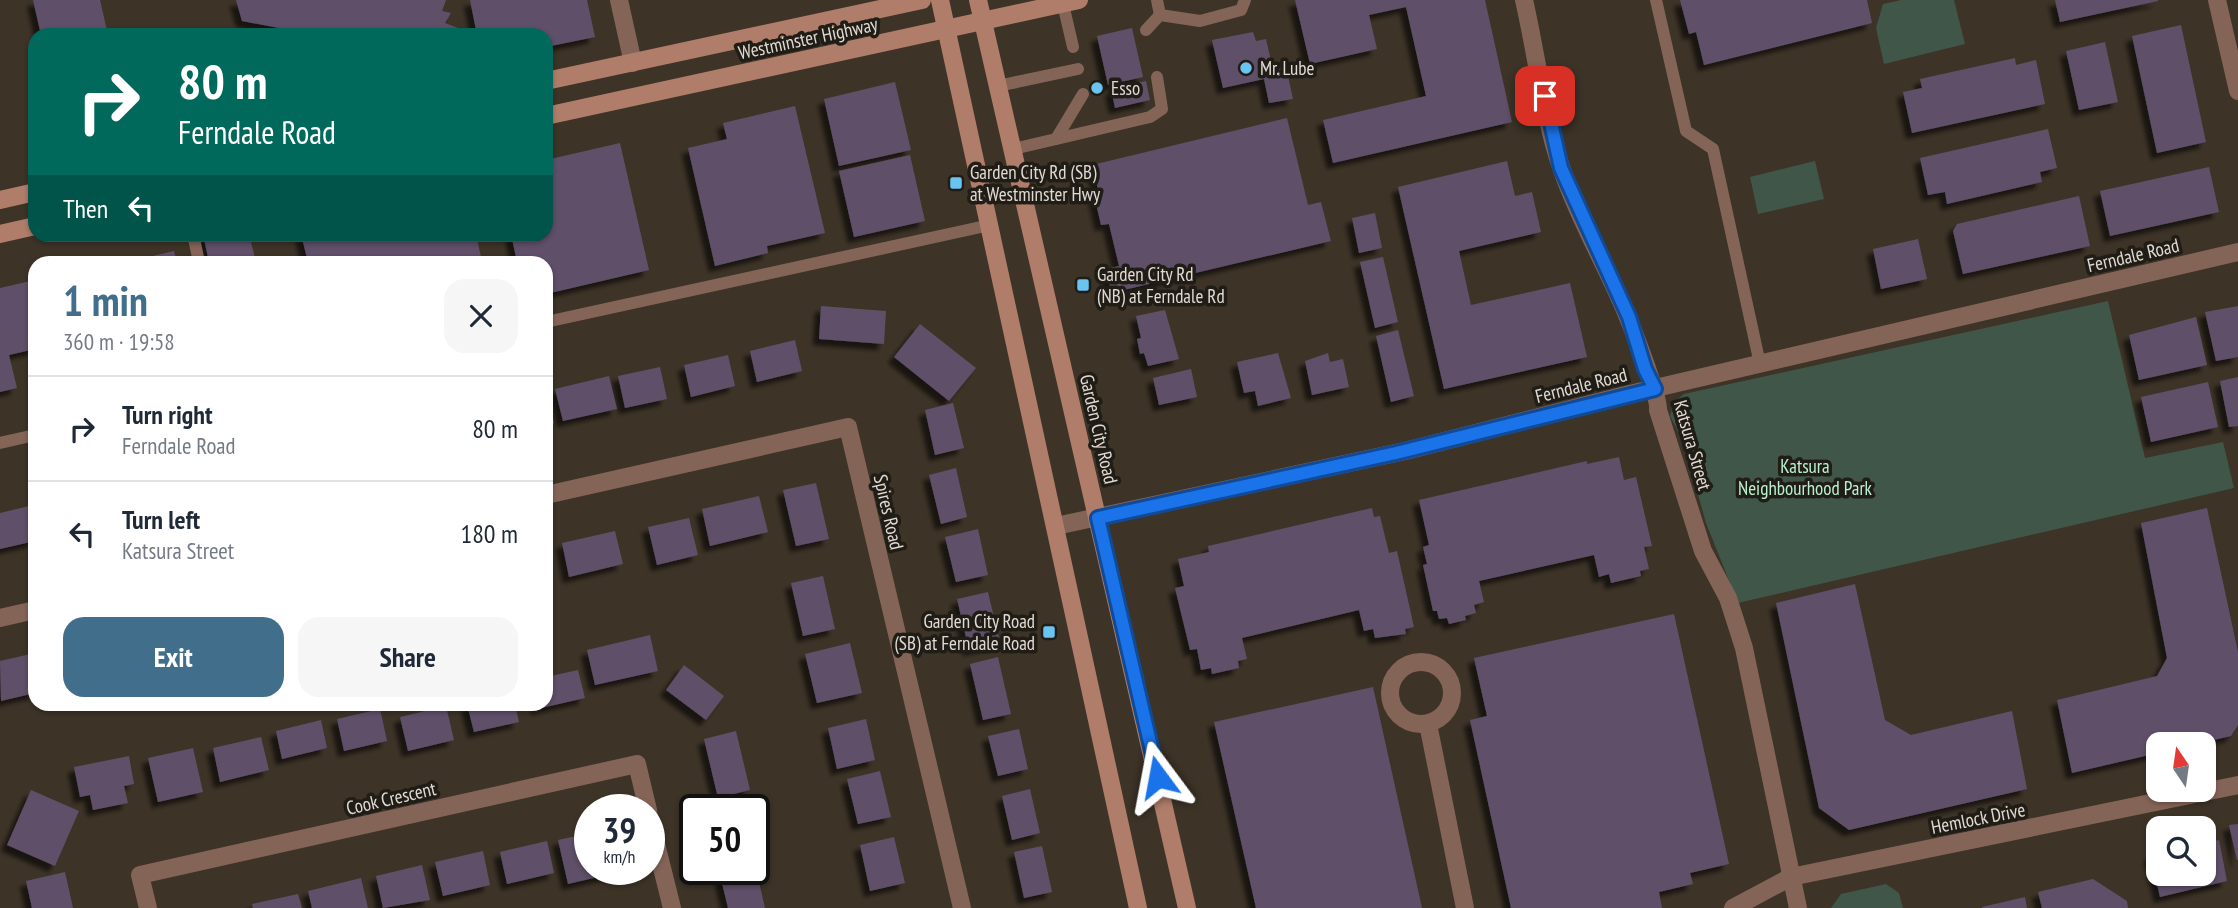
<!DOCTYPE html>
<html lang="en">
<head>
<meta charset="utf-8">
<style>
  :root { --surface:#fff; --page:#f6f6f7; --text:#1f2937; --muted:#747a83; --line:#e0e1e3; --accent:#416e8b }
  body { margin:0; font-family:"PT Sans Narrow",sans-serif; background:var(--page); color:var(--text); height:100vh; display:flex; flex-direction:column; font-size:26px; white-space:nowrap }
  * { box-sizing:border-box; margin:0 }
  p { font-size:23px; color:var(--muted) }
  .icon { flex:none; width:38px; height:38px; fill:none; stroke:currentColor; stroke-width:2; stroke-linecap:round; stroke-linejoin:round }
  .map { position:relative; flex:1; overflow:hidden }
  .panel { position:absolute; left:28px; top:256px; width:525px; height:455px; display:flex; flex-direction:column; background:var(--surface); border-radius:21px; box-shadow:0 2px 5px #0004 }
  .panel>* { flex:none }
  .hud { position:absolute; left:28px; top:28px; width:525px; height:214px; border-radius:21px; box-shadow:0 2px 5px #0004; background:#00695c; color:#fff; overflow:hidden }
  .needle { width:46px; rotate:347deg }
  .buttons { position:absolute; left:2146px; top:732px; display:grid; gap:14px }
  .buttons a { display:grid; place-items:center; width:70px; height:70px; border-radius:14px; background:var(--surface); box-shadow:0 2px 5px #0004; font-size:35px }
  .speed { position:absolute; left:574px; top:794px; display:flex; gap:14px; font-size:35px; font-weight:700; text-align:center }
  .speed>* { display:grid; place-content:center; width:91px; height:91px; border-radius:50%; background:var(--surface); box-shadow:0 2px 5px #0004; line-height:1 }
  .speed small { font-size:18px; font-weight:400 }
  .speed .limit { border:4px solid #111; border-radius:10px; background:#fff; color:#111 }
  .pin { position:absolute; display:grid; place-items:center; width:60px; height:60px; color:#fff; margin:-30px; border-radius:14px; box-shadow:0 4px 10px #0006 }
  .me { position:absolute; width:77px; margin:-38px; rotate:347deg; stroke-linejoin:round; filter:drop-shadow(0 0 5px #0008) }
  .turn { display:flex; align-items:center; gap:24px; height:147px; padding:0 35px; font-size:32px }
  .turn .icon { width:91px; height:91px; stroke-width:2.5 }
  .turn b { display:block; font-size:49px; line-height:60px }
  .then { display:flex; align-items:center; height:66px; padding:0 35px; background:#0003; gap:14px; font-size:26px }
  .round { display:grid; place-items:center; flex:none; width:74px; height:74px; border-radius:21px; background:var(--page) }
  .summary { display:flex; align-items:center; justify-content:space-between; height:119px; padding:0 35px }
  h1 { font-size:42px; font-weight:700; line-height:52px; color:var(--accent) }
  .button { display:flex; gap:14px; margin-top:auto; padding:14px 35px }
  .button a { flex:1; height:80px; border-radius:21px; background:var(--accent); color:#fff; font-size:28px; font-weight:700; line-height:80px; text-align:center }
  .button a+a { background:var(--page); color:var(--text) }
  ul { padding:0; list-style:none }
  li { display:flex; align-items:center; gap:21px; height:105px; padding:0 35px; border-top:2px solid var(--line) }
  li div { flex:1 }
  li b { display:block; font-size:26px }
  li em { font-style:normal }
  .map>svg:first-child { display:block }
  .green { fill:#405649 }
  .building { fill:#5e5069; filter:url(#shadow) }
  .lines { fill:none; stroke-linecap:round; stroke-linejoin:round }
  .service { stroke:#856458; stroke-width:12 }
  .minor { stroke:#856458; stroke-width:18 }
  .secondary { stroke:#b07d6b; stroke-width:18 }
  .route-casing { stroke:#114b97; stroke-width:18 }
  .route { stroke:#1a73e8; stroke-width:12 }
  .poi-dot { fill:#6ac3f1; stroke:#201c16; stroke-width:2.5 }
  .labels { text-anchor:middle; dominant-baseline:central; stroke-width:7; stroke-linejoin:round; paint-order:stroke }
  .street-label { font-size:19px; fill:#e1dad3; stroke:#201c16 }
  .poi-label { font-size:19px; fill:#e1dad3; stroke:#201c16; text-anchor:start }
  .park-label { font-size:19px; fill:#b9f1d0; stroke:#201c16 }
</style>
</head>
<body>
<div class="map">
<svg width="2238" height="908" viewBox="0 0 2238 908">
  <defs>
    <filter id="shadow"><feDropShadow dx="-6" dy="6" stdDeviation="2" flood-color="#0009"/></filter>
  </defs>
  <rect width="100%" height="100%" fill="#3d3327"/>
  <g class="green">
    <path d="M1901,0H1954L1965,44L1884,64L1876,28L1883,4Z"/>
    <path d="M1815,161L1824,199L1758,214L1750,177Z"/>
    <path d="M2108,301L2145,458L2223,442L2234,488L1738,603L1706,523L1683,441L1670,416L1674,402L1684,394Z"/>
    <path d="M1886,884L1899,893L1903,908H1831L1841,894Z"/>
  </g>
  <g class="building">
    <path d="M33,0H100L108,35H41Z"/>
    <path d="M236,0H446L442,11L451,13L445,23L458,28L456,35H315L242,21Z"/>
    <path d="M470,0H587L595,37L546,47V35H477Z"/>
    <path d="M1295,0H1485L1512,122L1333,163L1323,120L1426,96L1406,7L1369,15L1377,49L1310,64Z"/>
    <path d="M1680,0H1867L1872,23L1704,65L1696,32L1689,34Z"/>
    <path d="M2055,0H2158V1L2060,22Z"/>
    <path d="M2181,25L2206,142L2157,153L2132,36Z"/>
    <path d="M1132,28L1143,77L1108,85L1097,36Z"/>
    <path d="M1253,32L1256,41L1266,39L1273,70L1286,67L1293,99L1269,103L1264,79L1223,88L1212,40Z"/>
    <path d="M2105,42L2118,102L2079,110L2066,51Z"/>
    <path d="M2015,58L2016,65L2036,60L2045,104L1912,133L1903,92L1922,88L1920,79Z"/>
    <path d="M1146,81L1150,100L1115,108L1111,89Z"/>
    <path d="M895,82L911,150L839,166L824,99Z"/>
    <path d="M795,106L825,233L767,246L768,253L715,266L688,148L727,139L723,123Z"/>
    <path d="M1287,118L1308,205L1321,202L1331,241L1111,293L1106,269L1119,266L1109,224L1101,225L1093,191L1098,189L1092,165Z"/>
    <path d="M2048,129L2057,168L2040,172L2042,182L1947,204L1945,192L1928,195L1920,158Z"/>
    <path d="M620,143L649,270L546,294V262H517L511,234H546V160Z"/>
    <path d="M910,155L925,221L854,237L839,171Z"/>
    <path d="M1507,161L1515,196L1532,192L1541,232L1459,251L1471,305L1570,283L1587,357L1444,389L1398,187Z"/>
    <path d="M2209,167L2219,212L2110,236L2100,191Z"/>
    <path d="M2079,196L2090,246L1963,274L1953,231L1957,224Z"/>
    <path d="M1375,213L1382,248L1359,253L1352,218Z"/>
    <path d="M203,234H249L256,262H209Z"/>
    <path d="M301,234H476L482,262H308Z"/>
    <path d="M1918,239L1927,279L1881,289L1873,249Z"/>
    <path d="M174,251L177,262H131V261Z"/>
    <path d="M1383,257L1398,322L1375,328L1360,262Z"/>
    <path d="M35,280V349L9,355L17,388L0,392V288Z"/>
    <path d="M821,306L886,311L884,344L819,339Z"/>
    <path d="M2238,306V357L2216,361L2205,312Z"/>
    <path d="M1165,310L1179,359L1148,366L1144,353L1140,354L1137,339L1141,338L1136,316Z"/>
    <path d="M2196,317L2207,365L2139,380L2129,335Z"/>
    <path d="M920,324L976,368L949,401L894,357Z"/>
    <path d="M1398,330L1414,396L1391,402L1376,336Z"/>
    <path d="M795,340L802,371L757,382L750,351Z"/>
    <path d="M1278,353L1291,398L1258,406L1255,391L1244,393L1237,362Z"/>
    <path d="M1328,353L1330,362L1343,359L1349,387L1312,395L1305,361Z"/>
    <path d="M728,355L735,386L691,397L684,365Z"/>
    <path d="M660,367L667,399L625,408L618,376Z"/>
    <path d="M1191,369L1197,397L1159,405L1153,378Z"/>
    <path d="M609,376L617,409L563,421L555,389Z"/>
    <path d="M2238,377V426L2229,427L2220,381Z"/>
    <path d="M2208,382L2218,427L2151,442L2141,397Z"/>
    <path d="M546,393L554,423L546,425Z"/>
    <path d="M953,403L964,448L935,455L925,410Z"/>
    <path d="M1619,457L1624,480L1636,477L1652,546L1644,547L1649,569L1640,571L1641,576L1611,583L1609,574L1599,577L1594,555L1479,581L1484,602L1474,605L1476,613L1465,616L1466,620L1449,624L1447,618L1439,619L1437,611H1433L1423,565L1427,564L1423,547L1429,545L1419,500L1587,461V464Z"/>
    <path d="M956,468L967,517L941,524L929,475Z"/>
    <path d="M816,483L829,539L796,546L783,490Z"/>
    <path d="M759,496L768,532L710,546L702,509Z"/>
    <path d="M33,505L35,541L0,549V513Z"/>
    <path d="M1372,508L1374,517L1380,516L1389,553L1397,551L1414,627L1405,629L1406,634L1375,638L1373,629L1364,631L1359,610L1242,638L1247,659L1238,661L1239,668L1212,674L1211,668L1201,670L1197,649L1190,650L1175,588L1184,586L1178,559L1209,552L1208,546Z"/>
    <path d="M2207,508L2238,652V725L2231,736L2197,744H2158V753L2072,773L2057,700L2157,676L2167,658L2141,523Z"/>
    <path d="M689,518L698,555L657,565L648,527Z"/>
    <path d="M978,529L988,575L956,582L945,537Z"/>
    <path d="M615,531L623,564L569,577L562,543Z"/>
    <path d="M546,562L552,584L546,586Z"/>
    <path d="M823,576L835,629L803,636L791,583Z"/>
    <path d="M1855,584L1885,720L1911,735L2012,711L2027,789L1849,830L1819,808L1776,603Z"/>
    <path d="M988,592L1000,643L969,650L957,599Z"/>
    <path d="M1674,614L1729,864L1690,873L1693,884L1659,892L1662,908H1511L1470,720L1487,716L1474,658Z"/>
    <path d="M650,635L658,671L595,685L587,650Z"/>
    <path d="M850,643L862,693L817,703L805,654Z"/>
    <path d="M35,653V693L1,701L0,661Z"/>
    <path d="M998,657L1011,714L983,720L970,664Z"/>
    <path d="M684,665L724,696L706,720L666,690Z"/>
    <path d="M578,670L585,698L537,709L536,704H546V677Z"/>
    <path d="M1373,687L1422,908H1256L1214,722Z"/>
    <path d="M467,704H515L519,722L474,732Z"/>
    <path d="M446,706L454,740L408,751L400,717Z"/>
    <path d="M380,709L387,741L344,751L337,719Z"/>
    <path d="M866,719L875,760L837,769L828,728Z"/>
    <path d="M321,720L327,748L282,759L276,731Z"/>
    <path d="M1019,729L1028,769L998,776L988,736Z"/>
    <path d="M736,731L750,790L718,798L704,739Z"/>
    <path d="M261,737L269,770L220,782L213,748Z"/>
    <path d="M193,748L203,792L158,802L148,758Z"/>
    <path d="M129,756L134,784L124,786L128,803L93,810L90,795L80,797L74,767Z"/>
    <path d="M880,771L891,817L858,824L847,779Z"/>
    <path d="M1030,789L1040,833L1012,840L1002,796Z"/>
    <path d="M31,790L79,811L55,866L7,845Z"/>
    <path d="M742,801L744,810H707V809Z"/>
    <path d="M2238,824V860H2237L2229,825Z"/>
    <path d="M590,833V870H614L615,873L568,884L558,840Z"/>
    <path d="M894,837L905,883L870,891L860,845Z"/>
    <path d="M2219,840L2227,881L2160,897L2150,855L2158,853V873H2203V843Z"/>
    <path d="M547,841L554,873L507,884L500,852Z"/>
    <path d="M1042,846L1052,892L1024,898L1014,852Z"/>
    <path d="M483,851L490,885L443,896L435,862Z"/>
    <path d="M422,865L430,900L383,908L376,876Z"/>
    <path d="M755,865L765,908H728L720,875L754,870Z"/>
    <path d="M65,872L73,908H32L26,881Z"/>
    <path d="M361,878L368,908H312L308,891Z"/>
    <path d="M2093,879L2127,901L2128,908H2042L2038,892Z"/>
    <path d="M298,894L302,908H253L252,904Z"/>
    <path d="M2025,897L2027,908H1982V907Z"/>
  </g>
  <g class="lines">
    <g class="service">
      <path d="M1157,0L1160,15"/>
      <path d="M1656,0L1686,131L1713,149L1760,364"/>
      <path d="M1063,4L1073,47"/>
      <path d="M1146,30L1160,15L1200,21L1241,10L1245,0"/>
      <path d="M998,86L1078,69"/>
      <path d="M1056,139L1083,94"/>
      <path d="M1013,149L1150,117L1162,109L1157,77"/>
      <path d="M193,234L199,262"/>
      <path d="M546,322L990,225"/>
      <path d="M0,443L35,435"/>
    </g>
    <g class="minor">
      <path d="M619,0L633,63"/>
      <path d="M1524,0C1536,52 1544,118 1561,167C1576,212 1601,256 1620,299C1628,316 1660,398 1658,410L1703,551L1728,598L1744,648L1798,908"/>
      <path d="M2217,0L2238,91"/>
      <path d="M546,495L848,427L962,908"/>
      <path d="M1056,526L1405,451L1630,394L2238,252"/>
      <path d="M0,618L35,610"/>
      <circle cx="1421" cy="693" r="31"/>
      <path d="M1428,724L1465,908"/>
      <path d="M649,816L672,908"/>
      <path d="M148,908L140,875L637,764L648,810"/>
      <path d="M1733,908L1791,877L2238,785"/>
    </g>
    <g class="secondary">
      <path d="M940,0L1138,908"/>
      <path d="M978,0L1187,908"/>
      <path d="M546,81L922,0"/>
      <path d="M546,116L1079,0"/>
      <path d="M0,200L35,192"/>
      <path d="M0,234L35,226"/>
    </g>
  </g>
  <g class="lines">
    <g class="route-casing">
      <path id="route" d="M1158,777L1098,518L1396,453L1655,389L1645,369L1629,317L1561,168L1545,96"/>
    </g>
    <use href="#route" class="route"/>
  </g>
  <g class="poi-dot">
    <circle cx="1246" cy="68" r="7"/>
    <circle cx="1097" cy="88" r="7"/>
    <rect x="949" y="176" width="14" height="14" rx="3.5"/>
    <rect x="1076" y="278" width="14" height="14" rx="3.5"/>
    <rect x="1042" y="625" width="14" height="14" rx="3.5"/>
  </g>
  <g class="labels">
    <g class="street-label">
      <text transform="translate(808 38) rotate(-12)">Westminster Highway</text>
      <text transform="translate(2133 255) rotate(-13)">Ferndale Road</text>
      <text transform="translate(1581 385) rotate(-14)">Ferndale Road</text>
      <text transform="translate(1099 429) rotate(77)">Garden City Road</text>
      <text transform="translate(1693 445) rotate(74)">Katsura Street</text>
      <text transform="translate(889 512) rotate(77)">Spires Road</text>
      <text transform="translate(391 798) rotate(-13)">Cook Crescent</text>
      <text transform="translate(1978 818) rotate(-11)">Hemlock Drive</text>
    </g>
    <g class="poi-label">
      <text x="1260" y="68">Mr. Lube</text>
      <text x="1111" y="88">Esso</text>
      <text x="970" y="172">Garden City Rd (SB)<tspan x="970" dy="22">at Westminster Hwy</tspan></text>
      <text x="1097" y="274">Garden City Rd<tspan x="1097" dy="22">(NB) at Ferndale Rd</tspan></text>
      <text x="1035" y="621" text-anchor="end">Garden City Road<tspan x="1035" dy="22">(SB) at Ferndale Road</tspan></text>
    </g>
    <g class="park-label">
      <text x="1805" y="466">Katsura<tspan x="1805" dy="22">Neighbourhood Park</tspan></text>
    </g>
  </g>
</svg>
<div class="buttons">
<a><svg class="needle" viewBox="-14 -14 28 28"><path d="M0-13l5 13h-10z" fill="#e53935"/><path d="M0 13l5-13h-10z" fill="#747a83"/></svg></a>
<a><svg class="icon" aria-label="search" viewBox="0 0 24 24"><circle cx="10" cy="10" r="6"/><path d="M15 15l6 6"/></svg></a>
</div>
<div class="speed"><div>39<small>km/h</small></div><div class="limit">50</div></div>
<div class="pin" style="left:1545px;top:96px;background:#d93025"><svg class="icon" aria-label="arrive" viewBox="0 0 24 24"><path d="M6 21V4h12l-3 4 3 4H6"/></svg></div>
<svg class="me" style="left:1158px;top:777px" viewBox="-20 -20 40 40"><path d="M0-17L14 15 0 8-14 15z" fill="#1a73e8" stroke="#fff" stroke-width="4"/></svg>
<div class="hud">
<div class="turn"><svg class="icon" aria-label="right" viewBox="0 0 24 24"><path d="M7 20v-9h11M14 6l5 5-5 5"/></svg><div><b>80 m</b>Ferndale Road</div></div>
<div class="then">Then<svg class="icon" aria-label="left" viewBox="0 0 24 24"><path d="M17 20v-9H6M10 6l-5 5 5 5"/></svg></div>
</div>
<section class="panel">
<div class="summary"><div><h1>1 min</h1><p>360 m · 19:58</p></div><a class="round"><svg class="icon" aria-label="close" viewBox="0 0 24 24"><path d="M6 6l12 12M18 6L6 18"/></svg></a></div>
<ul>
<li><svg class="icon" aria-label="right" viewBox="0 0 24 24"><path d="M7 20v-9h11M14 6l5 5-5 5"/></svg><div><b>Turn right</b><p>Ferndale Road</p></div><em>80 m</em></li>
<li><svg class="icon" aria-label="left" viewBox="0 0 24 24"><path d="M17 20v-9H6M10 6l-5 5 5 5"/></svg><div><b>Turn left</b><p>Katsura Street</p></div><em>180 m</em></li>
</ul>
<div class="button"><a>Exit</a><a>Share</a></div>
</section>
</div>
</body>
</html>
